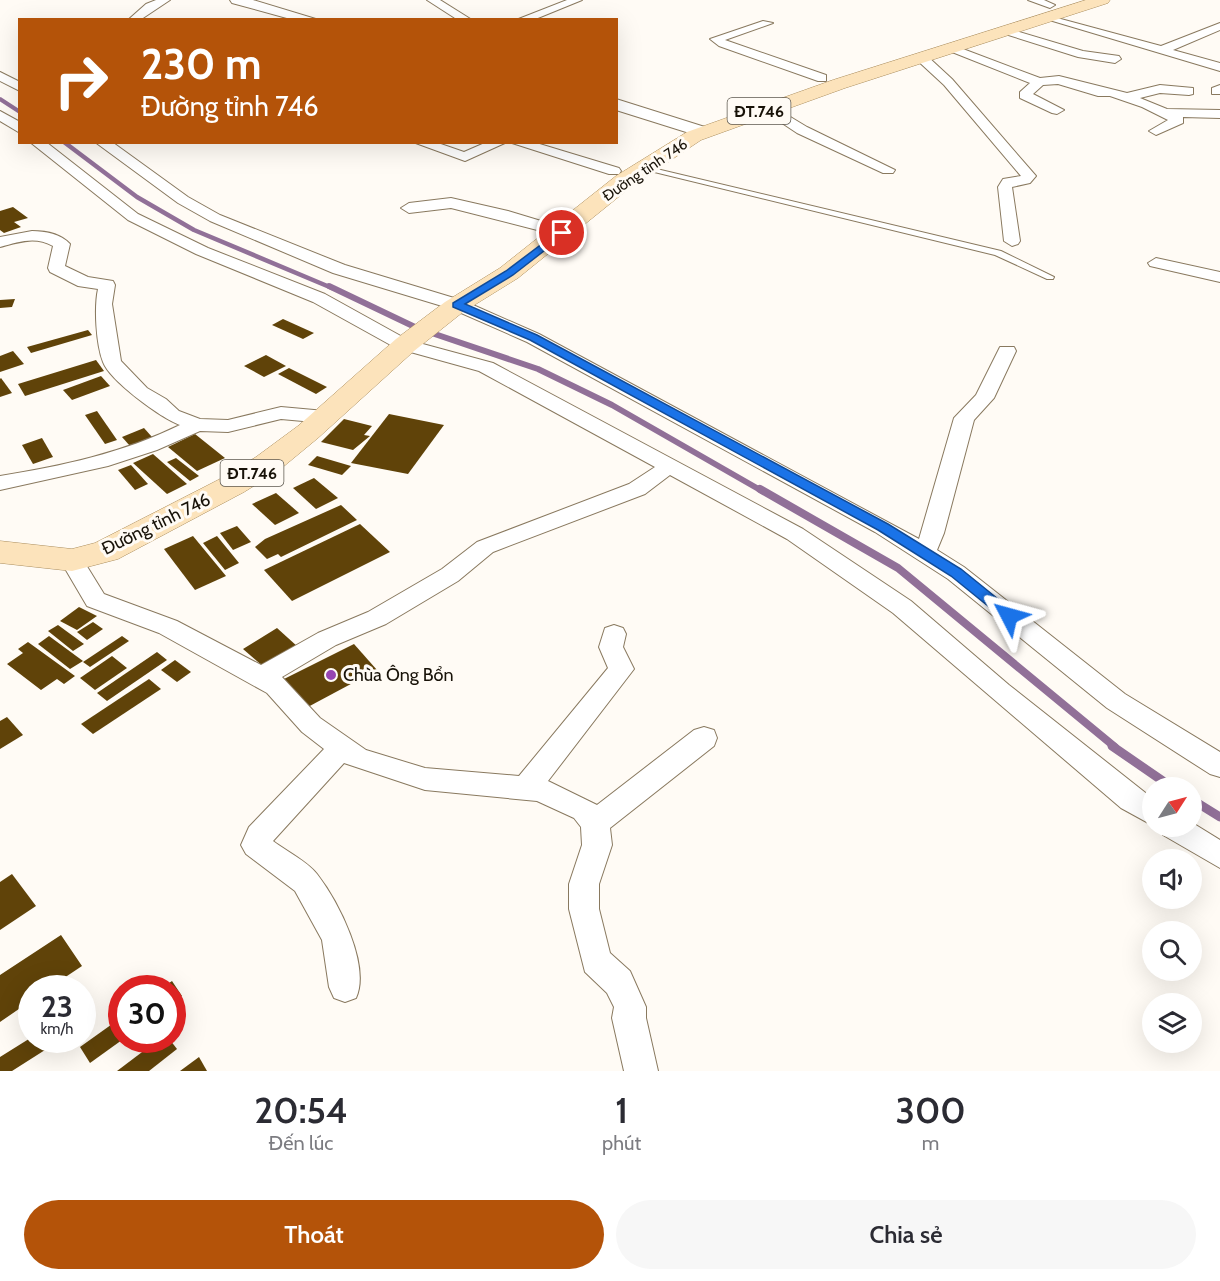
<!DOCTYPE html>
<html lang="vi">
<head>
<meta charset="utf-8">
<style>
  :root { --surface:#fff; --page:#f7f7f7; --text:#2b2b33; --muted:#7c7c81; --accent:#b45309 }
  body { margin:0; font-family:Cabin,sans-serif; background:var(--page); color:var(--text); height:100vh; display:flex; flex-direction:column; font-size:22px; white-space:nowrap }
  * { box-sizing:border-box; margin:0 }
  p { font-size:20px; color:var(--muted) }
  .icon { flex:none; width:33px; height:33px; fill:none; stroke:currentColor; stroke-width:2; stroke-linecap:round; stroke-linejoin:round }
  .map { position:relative; height:1071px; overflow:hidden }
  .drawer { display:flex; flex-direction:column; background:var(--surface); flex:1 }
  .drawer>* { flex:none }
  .hud { position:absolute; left:18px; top:18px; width:600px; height:126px; border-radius:0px; box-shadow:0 6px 24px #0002; background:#b45309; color:#fff; overflow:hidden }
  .needle { width:39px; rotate:54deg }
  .tools { position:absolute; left:1142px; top:777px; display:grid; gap:12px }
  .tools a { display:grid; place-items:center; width:60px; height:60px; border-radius:50%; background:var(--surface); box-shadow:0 6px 24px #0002; font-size:30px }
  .speed { position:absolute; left:18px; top:975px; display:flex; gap:12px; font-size:30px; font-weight:700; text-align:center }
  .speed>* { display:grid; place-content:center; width:78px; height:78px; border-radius:50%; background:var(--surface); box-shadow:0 6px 24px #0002; line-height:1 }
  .speed small { font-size:15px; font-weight:400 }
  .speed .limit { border:9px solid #d22; background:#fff; color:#111 }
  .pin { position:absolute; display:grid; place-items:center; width:51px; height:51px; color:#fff; margin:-26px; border:3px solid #fff; border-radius:50%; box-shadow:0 2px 6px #0007 }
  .me { position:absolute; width:66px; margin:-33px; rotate:309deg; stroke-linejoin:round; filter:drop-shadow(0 0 4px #0008) }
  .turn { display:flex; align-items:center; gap:21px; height:126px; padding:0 24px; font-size:27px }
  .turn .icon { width:78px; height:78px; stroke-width:2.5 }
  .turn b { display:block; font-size:42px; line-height:51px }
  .eta { display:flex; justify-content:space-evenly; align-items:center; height:102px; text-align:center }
  .eta b { font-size:36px; font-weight:600; line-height:42px }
  .cta { display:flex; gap:12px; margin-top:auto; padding:12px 24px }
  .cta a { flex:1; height:69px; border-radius:36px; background:var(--accent); color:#fff; font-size:24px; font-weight:600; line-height:69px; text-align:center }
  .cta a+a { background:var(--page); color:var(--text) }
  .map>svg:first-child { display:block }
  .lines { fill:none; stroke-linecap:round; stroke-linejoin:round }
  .stream-far4 { stroke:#917098; stroke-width:4 }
  .stream-far3 { stroke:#917098; stroke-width:4.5 }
  .stream-far2 { stroke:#917098; stroke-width:6 }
  .stream-far1 { stroke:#917098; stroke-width:8 }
  .stream { stroke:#917098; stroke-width:9 }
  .building { fill:#604309 }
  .service-casing { stroke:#89795f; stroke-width:2 }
  .minor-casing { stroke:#89795f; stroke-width:2 }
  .tertiary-casing { stroke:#89795f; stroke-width:2 }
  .primary-casing { stroke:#ab8e5e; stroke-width:1 }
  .service { fill:#fff; fill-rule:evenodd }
  .minor { fill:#fff; fill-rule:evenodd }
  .tertiary { fill:#fff; fill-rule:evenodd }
  .primary { fill:#fce3bb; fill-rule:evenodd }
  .route { fill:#1a73e8; stroke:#114b97; stroke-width:1.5 }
  .poi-dot { fill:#9644b3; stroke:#fffbf5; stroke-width:2 }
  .labels { text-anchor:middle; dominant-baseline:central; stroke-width:6; stroke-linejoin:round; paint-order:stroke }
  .far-street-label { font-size:15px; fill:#181208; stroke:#fffbf5 }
  .shield { fill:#fffbf5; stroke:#5d584f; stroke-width:1.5 }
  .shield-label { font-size:16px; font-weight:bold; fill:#181208 }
  .street-label { font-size:18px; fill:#181208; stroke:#fffbf5 }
  .poi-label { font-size:18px; fill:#181208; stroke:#fffbf5; text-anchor:start }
</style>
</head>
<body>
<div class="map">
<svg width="1220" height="1071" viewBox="0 0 1220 1071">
  <rect width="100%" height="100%" fill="#fffbf5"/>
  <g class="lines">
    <path class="stream-far4" d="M0,99L20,112"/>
    <path class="stream-far3" d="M64,142L137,197L194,230L332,288"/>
    <path class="stream-far2" d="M329,286L417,328L538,369L612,405L762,491"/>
    <path class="stream-far1" d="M760,489L898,568L1115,747"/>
    <g class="stream">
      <path d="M1112,746L1173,788"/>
      <path d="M1191,799L1220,817"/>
    </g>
  </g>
  <g class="building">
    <path d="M13,207L28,218L14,222L21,227L4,233L0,230V211Z"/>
    <path d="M15,299L12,307L0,308V300Z"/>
    <path d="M283,319L314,333L303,339L272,325Z"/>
    <path d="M88,330L92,335L31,353L27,347Z"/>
    <path d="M13,351L24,364L0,372V356Z"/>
    <path d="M266,355L286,366L264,377L244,366Z"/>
    <path d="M96,360L104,371L25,396L18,384Z"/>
    <path d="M289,368L327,387L316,394L278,374Z"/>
    <path d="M101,376L110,386L72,400L63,390Z"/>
    <path d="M1,378L12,393L0,397V379Z"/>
    <path d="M97,411L117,440L105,444L85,415Z"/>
    <path d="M389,414L444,425L408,474L351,463Z"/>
    <path d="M344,419L372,426L364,435L370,436L353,450L321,442Z"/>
    <path d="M144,428L152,437L130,446L122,437Z"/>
    <path d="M195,434L225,458L197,471L168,447Z"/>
    <path d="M42,438L53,457L33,464L22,445Z"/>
    <path d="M153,454L187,484L167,494L133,463Z"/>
    <path d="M317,456L351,466L342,475L308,465Z"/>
    <path d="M176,458L199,476L190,481L167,462Z"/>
    <path d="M131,465L148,484L135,490L118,470Z"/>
    <path d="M314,478L338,498L316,509L293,488Z"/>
    <path d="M276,493L299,513L275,525L252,504Z"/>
    <path d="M341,505L357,520L281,557L278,554L267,559L255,547L265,539Z"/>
    <path d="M360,524L390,552L292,601L264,570Z"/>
    <path d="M237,526L251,542L233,550L220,533Z"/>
    <path d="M193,536L226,576L195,590L164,549Z"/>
    <path d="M217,536L239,563L225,570L203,543Z"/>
    <path d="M79,607L97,616L77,630L60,621Z"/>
    <path d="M93,622L103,629L87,640L77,632Z"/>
    <path d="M58,625L84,644L73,651L48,631Z"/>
    <path d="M277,628L298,647L265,668L243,649Z"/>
    <path d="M49,636L83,661L70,669L38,644Z"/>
    <path d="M122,636L129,641L90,667L83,662Z"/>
    <path d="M28,642L75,676L64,684L57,679L41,690L7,664L23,653L18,649Z"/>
    <path d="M354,644L377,670L306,708L284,679Z"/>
    <path d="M157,652L167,660L107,701L97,693Z"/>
    <path d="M112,656L127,668L95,690L80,678Z"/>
    <path d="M175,660L191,672L177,682L161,670Z"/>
    <path d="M149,679L161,689L93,734L81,724Z"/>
    <path d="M7,717L23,735L0,749V721Z"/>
    <path d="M12,874L36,906L0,930V882Z"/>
    <path d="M61,935L82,966L49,988H32V1000L0,1022V975Z"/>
    <path d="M172,981L182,996L172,1003V988H162Z"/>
    <path d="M122,1017V1040L90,1063L80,1047Z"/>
    <path d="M32,1037V1040H54L56,1043L12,1071H0V1057Z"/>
    <path d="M158,1040H170L177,1049L149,1071H117Z"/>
    <path d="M199,1057L207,1071H180Z"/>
  </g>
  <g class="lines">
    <g class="service-casing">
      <path id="service" d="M644,166L1001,251L1054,277L1053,279H1047L995,255L642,169V167Z"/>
    </g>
    <g class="minor-casing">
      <g id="minor">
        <path d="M156,0H170L140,20H128L146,4Z"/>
        <path d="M427,0H440L472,20H458Z"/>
        <path d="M567,0H582L533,20H516Z"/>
        <path d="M1028,0H1044L1055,5L1050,8Z"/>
        <path d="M1046,15L1161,46L1220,23V30L1173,50L1220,63V71L1046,19Z"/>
        <path d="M763,21L773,23L725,40L826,75V81H818L719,46L710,39Z"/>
        <path d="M1006,28L1083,51L1119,56L1121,59L1115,63L1078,57L1002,33V29Z"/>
        <path d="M947,46H955L1040,78L1059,76L1127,93L1160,85L1193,88V94L1189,95L1160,93L1140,98L1167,109L1220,110V118L1183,117V123L1156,135L1149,131L1168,120L1142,107L1110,96H1098L1058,84L1043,85L1033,94L1064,110L1057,114L1052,113L1020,98V92L1030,83L947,50Z"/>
        <path d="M918,55H926L952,79L1036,176L1030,183L1012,187L1020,241L1018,244L1012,246L1004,241L998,187L1003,179L1021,176L944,85L918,61Z"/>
        <path d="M0,72L20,82V91L0,81Z"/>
        <path d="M1220,85V94H1212V88Z"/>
        <path d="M769,104L807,127L895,170L893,173H883L797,133L764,111V105Z"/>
        <path d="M0,111L20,122V133L0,121Z"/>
        <path d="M30,142H46L138,214L208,248L325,294L408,340L493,363L803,529L911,601L1009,685L1152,798V825L1121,808L893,613L787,539L670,475L645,494L493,552L458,581L386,624L336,645L282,677L320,718L366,750L425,768L519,776L608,668L599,647L605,628L614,625L623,628L626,634L623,647L634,669L548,781L597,805L694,730L704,727L714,730L717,738L714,746L610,828L612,845L599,884V909L610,953L630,971L646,1007V1018L658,1071H624L612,1018L614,1007L607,993L585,972L569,909V884L582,845L581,827L574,818L537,801L425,790L344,763L273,841C286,851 307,861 317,874C338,901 371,965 356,998L345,1002L334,998L329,987L322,940L295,891L246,854L241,845L249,827L324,749L302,732L267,693L159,633L87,606L60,560L64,555L72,552L80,555L104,594L177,621L261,665L318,633L368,612L442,569L477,542L629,484L655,467L479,371L396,348L313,302L196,254L128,220Z"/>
        <path d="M95,142H112L188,197L220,215L345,265L464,301L539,334L919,539L954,418L976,395L1000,347H1014L1016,351L994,398L974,420L944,533L937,550L964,567L1125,694L1220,752V777L1210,774L1107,708L948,579L875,532L527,342L452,309L333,273L210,221L178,203Z"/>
        <path d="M413,142H435L464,152L487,142H507L465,161Z"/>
        <path d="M509,142H533L619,168L621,171L619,174H609Z"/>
        <path d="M451,198L508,211L551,224L553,227L545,232L451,208L409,213L401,208L409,203Z"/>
        <path d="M32,231C45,231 61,234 70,244L65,266L88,277L113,281L115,285L112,304L121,361L147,388L166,399L179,411L200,419L228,420L281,407L325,411L332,413L335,417L332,421L325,423L281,419L228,432L200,431L157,450L108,466L0,490V476C62,466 123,453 180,425C161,418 110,381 103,362C96,344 94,307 98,289L78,286L50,272L48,268L53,246C35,236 19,242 0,247V237Z"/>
        <path d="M1156,258L1220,272V282L1150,266L1148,263Z"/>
        <path d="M1191,822L1220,840V868L1163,835L1159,826H1191Z"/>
      </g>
    </g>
    <g class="tertiary-casing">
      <g id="tertiary">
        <path d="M230,0H253L319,20H294L232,3Z"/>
        <path d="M616,99L708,128L711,132L702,137L616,110Z"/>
      </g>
    </g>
    <g class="primary-casing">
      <path id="primary" d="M1086,0H1110L1108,3L845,88L701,140L632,186L518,278L463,312L414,351L318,438L278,471L244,492L118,559L72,571L0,563V541L72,549L95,543L222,478L256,457L298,426L396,339L445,302L500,268L616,176L687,132L833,80Z"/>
    </g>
    <use href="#service" class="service"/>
    <use href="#minor" class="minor"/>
    <use href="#tertiary" class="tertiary"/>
    <use href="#primary" class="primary"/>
  </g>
  <path class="route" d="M559,231L567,233L513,275L465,304L537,335L888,524L961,569L1014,612L1017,616L1014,619H1004L951,576L878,530L530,340L453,307V303L506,271Z"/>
  <circle class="poi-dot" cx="331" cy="675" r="6"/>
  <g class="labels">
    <g class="far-street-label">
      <text transform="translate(645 170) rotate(-34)">Đường tỉnh 746</text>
    </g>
    <g class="shield">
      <rect x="727.5" y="98" width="63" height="26" rx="4.5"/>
      <rect x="220.5" y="460" width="63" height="26" rx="4.5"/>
    </g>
    <g class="shield-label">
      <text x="759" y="111">ĐT.746</text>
      <text x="252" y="473">ĐT.746</text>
    </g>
    <g class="street-label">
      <text transform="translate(156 524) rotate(-26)">Đường tỉnh 746</text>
    </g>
    <g class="poi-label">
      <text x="343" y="675">Chùa Ông Bổn</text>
    </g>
  </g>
</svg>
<div class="tools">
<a><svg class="needle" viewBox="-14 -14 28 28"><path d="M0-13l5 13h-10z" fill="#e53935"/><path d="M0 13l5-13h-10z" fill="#7c7c81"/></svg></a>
<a><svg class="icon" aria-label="sound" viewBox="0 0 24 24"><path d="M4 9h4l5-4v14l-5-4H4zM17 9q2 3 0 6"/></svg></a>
<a><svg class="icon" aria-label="search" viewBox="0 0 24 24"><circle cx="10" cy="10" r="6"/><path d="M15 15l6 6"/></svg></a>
<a><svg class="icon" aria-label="layers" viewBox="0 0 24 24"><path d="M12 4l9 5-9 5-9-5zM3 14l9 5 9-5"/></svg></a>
</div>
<div class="speed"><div>23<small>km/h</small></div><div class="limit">30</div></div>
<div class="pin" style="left:562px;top:233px;background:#d93025"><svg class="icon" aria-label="arrive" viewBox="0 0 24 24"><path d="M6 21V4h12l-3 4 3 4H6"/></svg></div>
<svg class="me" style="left:1009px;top:616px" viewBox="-20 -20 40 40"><path d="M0-17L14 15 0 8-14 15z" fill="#1a73e8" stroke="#fff" stroke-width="4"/></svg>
<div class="hud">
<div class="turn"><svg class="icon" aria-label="right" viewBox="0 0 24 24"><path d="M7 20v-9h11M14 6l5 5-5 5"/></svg><div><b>230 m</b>Đường tỉnh 746</div></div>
</div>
</div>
<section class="drawer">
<div class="eta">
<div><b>20:54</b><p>Đến lúc</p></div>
<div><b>1</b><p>phút</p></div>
<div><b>300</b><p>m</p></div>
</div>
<div class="cta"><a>Thoát</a><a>Chia sẻ</a></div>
</section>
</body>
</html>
